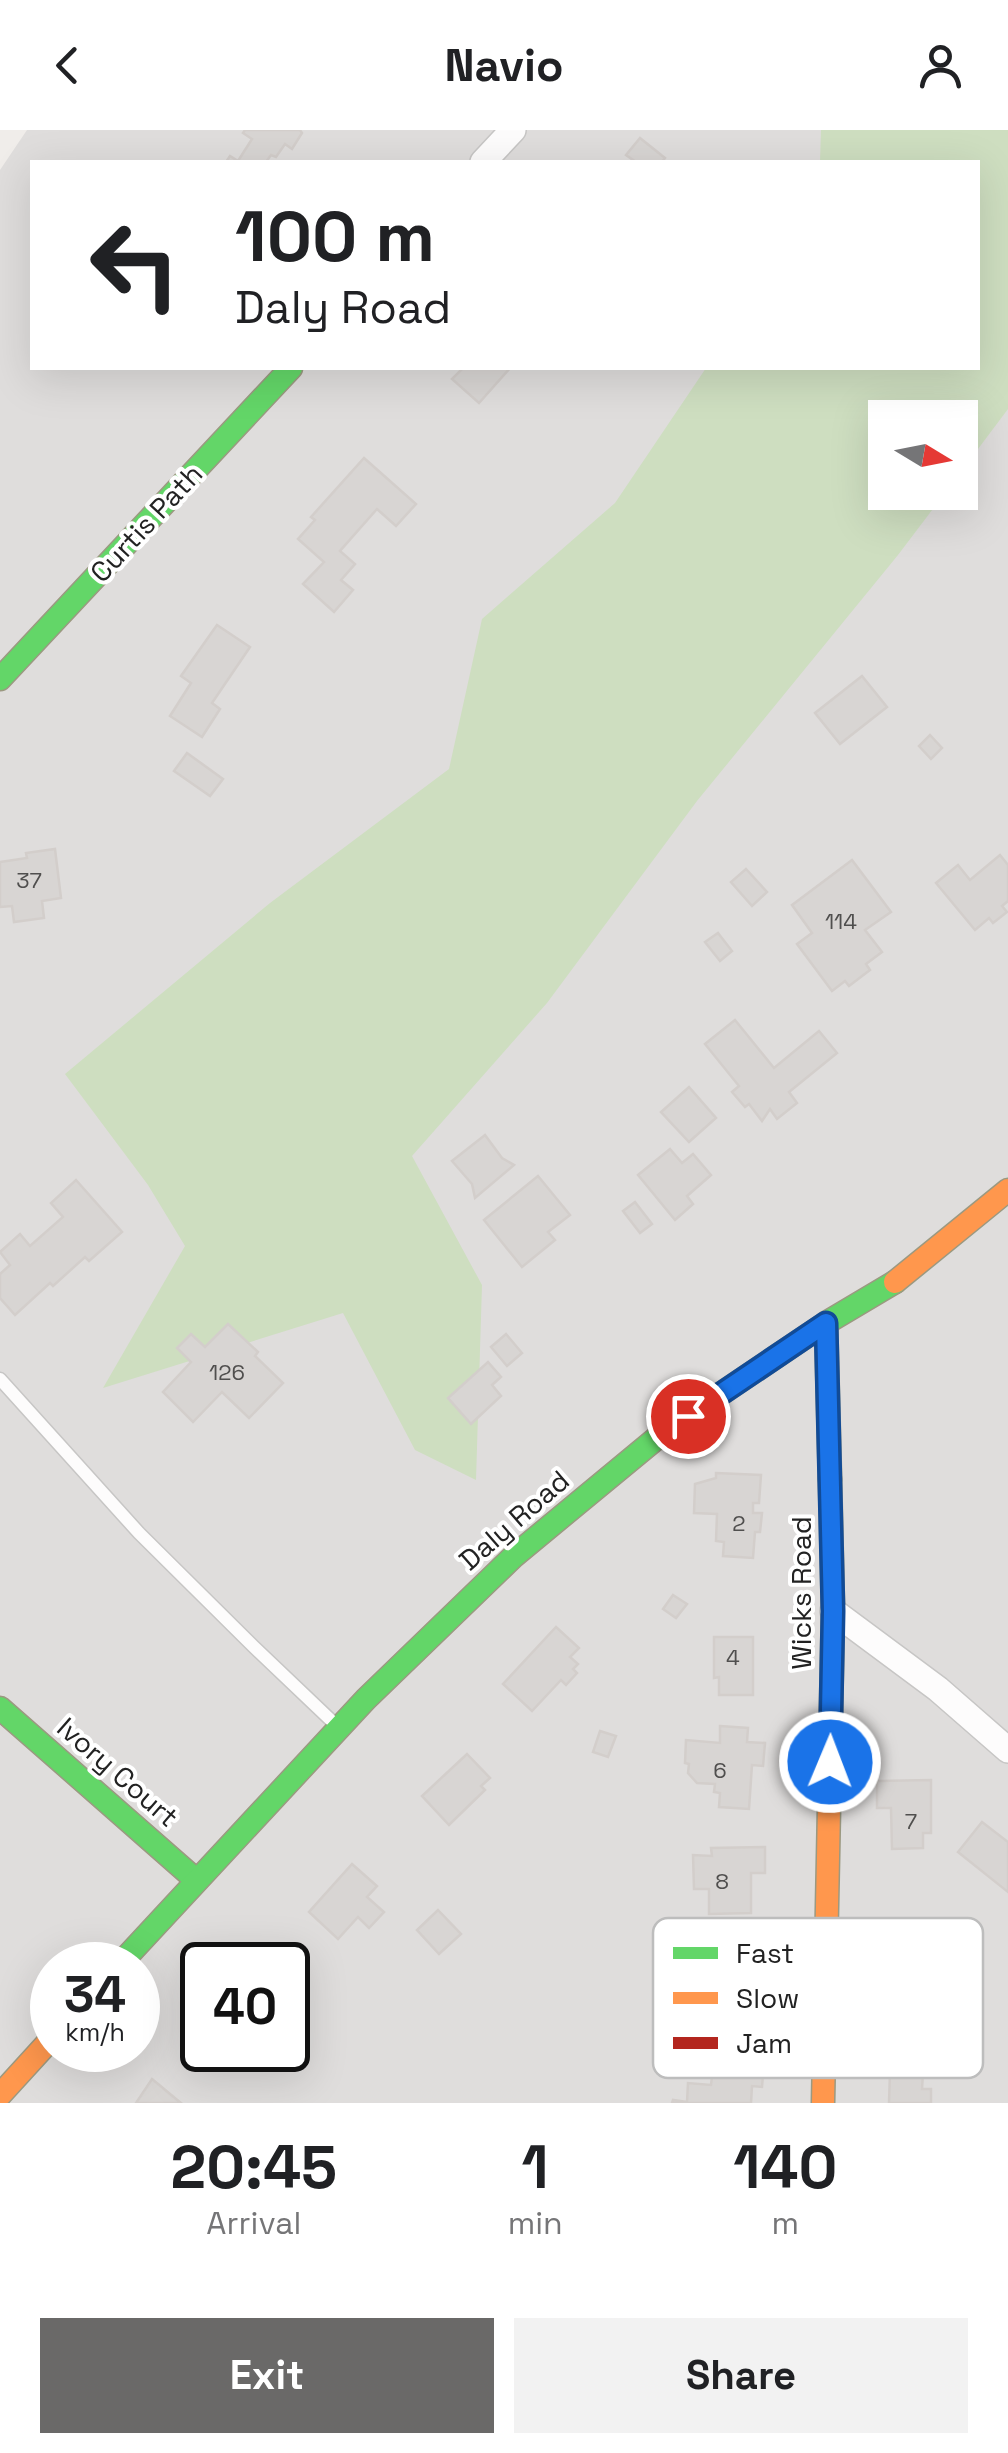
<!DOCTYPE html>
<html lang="en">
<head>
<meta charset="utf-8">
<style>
  :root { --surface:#fff; --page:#f2f2f2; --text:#202124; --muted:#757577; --accent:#6a6968 }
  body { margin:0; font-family:"Space Grotesk",sans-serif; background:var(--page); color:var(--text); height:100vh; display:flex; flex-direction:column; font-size:38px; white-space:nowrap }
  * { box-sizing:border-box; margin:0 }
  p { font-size:32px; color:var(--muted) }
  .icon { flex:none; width:55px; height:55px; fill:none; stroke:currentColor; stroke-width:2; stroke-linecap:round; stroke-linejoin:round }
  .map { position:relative; height:1973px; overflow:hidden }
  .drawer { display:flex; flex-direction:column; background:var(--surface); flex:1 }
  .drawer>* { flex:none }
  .hud { position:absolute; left:30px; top:30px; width:950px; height:210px; border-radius:0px; box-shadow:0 10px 40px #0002; background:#fff; color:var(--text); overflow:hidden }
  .needle { width:65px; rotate:100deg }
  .buttons { position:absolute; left:868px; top:270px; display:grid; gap:20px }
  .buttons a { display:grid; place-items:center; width:110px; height:110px; border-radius:0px; background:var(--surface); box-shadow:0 10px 40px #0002; font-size:50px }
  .speed { position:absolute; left:30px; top:1812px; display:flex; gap:20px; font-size:50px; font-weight:700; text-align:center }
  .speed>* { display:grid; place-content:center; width:130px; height:130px; border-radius:50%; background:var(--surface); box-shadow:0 10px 40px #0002; line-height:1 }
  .speed small { font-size:25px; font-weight:400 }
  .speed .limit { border:5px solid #111; border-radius:15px; background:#fff; color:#111 }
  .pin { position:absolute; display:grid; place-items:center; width:85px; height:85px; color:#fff; margin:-42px; border:5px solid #fff; border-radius:50%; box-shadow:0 2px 10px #0007 }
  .me { position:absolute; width:110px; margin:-55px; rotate:1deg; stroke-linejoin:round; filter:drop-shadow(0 0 8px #0008) }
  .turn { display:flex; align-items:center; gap:35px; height:210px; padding:0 40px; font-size:45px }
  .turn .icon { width:130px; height:130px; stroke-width:2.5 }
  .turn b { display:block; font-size:70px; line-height:85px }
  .eta { display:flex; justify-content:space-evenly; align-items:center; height:170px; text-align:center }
  .eta b { font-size:60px; font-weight:700; line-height:70px }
  .primary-button { display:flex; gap:20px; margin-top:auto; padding:20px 40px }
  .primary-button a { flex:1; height:115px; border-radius:0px; background:var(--accent); color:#fff; font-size:40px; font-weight:700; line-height:115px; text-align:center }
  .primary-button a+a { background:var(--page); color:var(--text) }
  header { display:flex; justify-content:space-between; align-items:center; height:130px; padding:0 40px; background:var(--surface); font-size:45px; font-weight:700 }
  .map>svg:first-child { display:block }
  .residential { fill:#dfdddc; fill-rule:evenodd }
  .forest { fill:#cedec0 }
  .building { fill:#d8d5d3; stroke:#d3cecb; stroke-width:2.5 }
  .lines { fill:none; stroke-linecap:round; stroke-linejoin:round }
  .lane-casing { stroke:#c7c6c5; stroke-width:15 }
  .street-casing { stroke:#c7c6c5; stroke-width:28 }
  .fast-casing { stroke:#9b9981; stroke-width:25 }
  .slow-casing { stroke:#9b9981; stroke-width:25 }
  .jam-casing { stroke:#9b9981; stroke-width:25 }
  .lane { stroke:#fdfcfc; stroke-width:12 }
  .street { stroke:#fdfcfc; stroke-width:25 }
  .fast { stroke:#63d668; stroke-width:22 }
  .slow { stroke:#ff974d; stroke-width:22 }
  .jam { stroke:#b3261e; stroke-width:22 }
  .route-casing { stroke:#114b97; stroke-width:25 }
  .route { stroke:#1a73e8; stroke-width:18 }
  .labels { text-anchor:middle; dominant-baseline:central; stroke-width:8; stroke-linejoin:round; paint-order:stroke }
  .number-label { font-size:22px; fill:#504f4e }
  .street-label { font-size:28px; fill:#222; stroke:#fff }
  .key { fill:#fff; stroke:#bdbdbd; stroke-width:2.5 }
  .key-label { font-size:28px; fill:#222 }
</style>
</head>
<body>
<header><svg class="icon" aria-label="back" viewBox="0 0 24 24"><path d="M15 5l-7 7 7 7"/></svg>Navio<svg class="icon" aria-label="person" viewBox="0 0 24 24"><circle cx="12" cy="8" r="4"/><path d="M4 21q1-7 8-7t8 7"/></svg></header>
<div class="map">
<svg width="1008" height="1973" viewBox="0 0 1008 1973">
  <rect width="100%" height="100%" fill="#f0edea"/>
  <path class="residential" d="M27,0H1008V1973H0V40ZM32,32H978V238H32ZM885,288H960V362H885ZM52,1835H138V1920H52ZM202,1835H288V1920H202Z"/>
  <path class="forest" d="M821,0H1008V279L960,343V288H885V362L945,363L898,425L697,671L547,873L412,1026L482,1155L476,1350L415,1320L343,1183L103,1258L185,1116L148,1055L65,944L270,773L449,639L482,489L615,373L706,238H978V32H820Z"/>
  <g class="building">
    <path d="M245,0H300L302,3L292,19L285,14L276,27L271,25L266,32H226L230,26L238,31L252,9L243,3Z"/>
    <path d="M640,8L665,28L662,32H631L633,30L626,25Z"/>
    <path d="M463,238H510L479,273L452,249Z"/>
    <path d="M364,328L416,374L396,396L377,379L340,421L355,434L341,450L353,460L334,482L303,454L324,432L298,409L315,390L311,387Z"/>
    <path d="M217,495L250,517L212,573L220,579L202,607L170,586L191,553L181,546Z"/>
    <path d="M862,546L887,577L840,614L815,583Z"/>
    <path d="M930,605L942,618L931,629L919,616Z"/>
    <path d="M187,623L223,649L210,666L174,641Z"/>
    <path d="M55,719L61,768L42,771L44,788L14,792L12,776L0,777V732L27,728L26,723Z"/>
    <path d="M1000,725L1008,735V771L1002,776L1007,782L993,793L989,788L975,800L936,753L958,735L970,750Z"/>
    <path d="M852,730L891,782L865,800L882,822L866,834L870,840L849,856L845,851L832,861L797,814L812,803L792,775Z"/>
    <path d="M746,739L767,762L752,776L731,752Z"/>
    <path d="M718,803L732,821L720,831L705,812Z"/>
    <path d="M735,890L774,938L819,901L837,923L789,962L797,973L777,989L770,979L762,991L749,974L745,977L732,962L739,956L705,914Z"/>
    <path d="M689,957L716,988L689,1012L661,982Z"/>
    <path d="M485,1005L502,1028L514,1035L475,1068L472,1054L452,1031Z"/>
    <path d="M670,1019L682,1033L693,1024L711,1045L687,1066L693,1074L675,1090L638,1045Z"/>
    <path d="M538,1046L570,1085L548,1102L555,1110L522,1137L484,1090Z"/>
    <path d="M76,1050L122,1102L89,1131L85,1127L53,1156L50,1153L15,1185L0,1168V1144L10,1135L0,1122L20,1104L30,1116L63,1087L51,1073Z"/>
    <path d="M635,1072L652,1094L640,1103L623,1081Z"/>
    <path d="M228,1194L258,1222L255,1226L283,1253L249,1288L222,1262L193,1292L163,1262L191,1232L177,1218L191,1204L205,1217Z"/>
    <path d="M506,1204L522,1223L507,1236L491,1217Z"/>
    <path d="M488,1232L501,1247L492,1255L501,1266L471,1294L448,1268Z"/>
    <path d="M716,1343L761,1345L759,1373H753V1383H762L760,1402H755L753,1428L723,1426L724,1412L716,1411L717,1384L694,1383L695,1354L716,1348Z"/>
    <path d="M673,1465L687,1474L676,1488L663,1479Z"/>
    <path d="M556,1497L579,1518L570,1527L578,1534L573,1539L577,1543L566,1555L561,1550L532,1581L503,1554Z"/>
    <path d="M714,1507H753V1565H719V1547L714,1548Z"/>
    <path d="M720,1596L748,1598L747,1612L765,1613L763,1636L752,1635L749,1679L719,1677L720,1663L714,1662L715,1654L697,1653L688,1643L689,1634L685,1633L686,1610L720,1613Z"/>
    <path d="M600,1601L616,1606L608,1627L593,1622Z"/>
    <path d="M467,1624L490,1648L481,1656L485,1660L449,1695L422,1666Z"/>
    <path d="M931,1650V1703H923V1718L892,1719L891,1678H877V1651Z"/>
    <path d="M982,1692L1008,1712V1762L958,1722Z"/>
    <path d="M765,1717V1743H751V1783L709,1784V1759H694L693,1725L712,1726L711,1718Z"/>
    <path d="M352,1734L377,1756L367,1767L384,1782L369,1798L358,1787L338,1809L309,1782Z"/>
    <path d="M438,1780L461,1804L439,1824L417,1800Z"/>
    <path d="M714,1929L764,1933L762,1957L752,1956L751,1973H672L673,1970L687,1972L688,1953L711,1955Z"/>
    <path d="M890,1942L923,1943L922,1959H931V1973H889Z"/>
    <path d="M152,1949L181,1973H136Z"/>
  </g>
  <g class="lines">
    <g class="lane-casing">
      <path id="lane" d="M0,1249L139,1403L253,1516L337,1596"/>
    </g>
    <g class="street-casing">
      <g id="street">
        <path d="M483,32L513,0"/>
        <path d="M833,1481L938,1559L1008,1620"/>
      </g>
    </g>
    <g class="fast-casing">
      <g id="fast">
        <path d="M0,549L291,238"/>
        <path d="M0,1578L196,1750"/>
        <path d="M119,1835L366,1569L514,1426L664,1302L826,1193L895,1152"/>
      </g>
    </g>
    <g class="slow-casing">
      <g id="slow">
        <path d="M895,1152L1008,1060"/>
        <path d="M0,1965L52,1908"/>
        <path d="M823,1973L833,1481L830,1349"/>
      </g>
    </g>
    <g class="jam-casing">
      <path id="jam" d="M826,1193L830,1349"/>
    </g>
    <use href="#lane" class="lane"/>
    <use href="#street" class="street"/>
    <use href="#fast" class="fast"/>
    <use href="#slow" class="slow"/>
    <use href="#jam" class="jam"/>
  </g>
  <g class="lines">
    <g class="route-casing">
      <path id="route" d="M688,1286L826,1193L833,1481L830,1632"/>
    </g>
    <use href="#route" class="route"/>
  </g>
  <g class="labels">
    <g class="number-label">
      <text x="29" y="750">37</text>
      <text x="841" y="791">114</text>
      <text x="227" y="1242">126</text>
      <text x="739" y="1393">2</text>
      <text x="733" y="1527">4</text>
      <text x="720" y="1640">6</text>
      <text x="911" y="1691">7</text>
      <text x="722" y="1751">8</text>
    </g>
    <g class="street-label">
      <text transform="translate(146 393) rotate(-47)">Curtis Path</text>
      <text transform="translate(514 1390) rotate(-41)">Daly Road</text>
      <text transform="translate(801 1463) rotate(-90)">Wicks Road</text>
      <text transform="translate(118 1642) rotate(41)">Ivory Court</text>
    </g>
  </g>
  <rect x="653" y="1788" width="330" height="160" rx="15" class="key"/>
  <rect x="673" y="1817" width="45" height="12" fill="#63d668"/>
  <rect x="673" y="1862" width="45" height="12" fill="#ff974d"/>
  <rect x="673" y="1907" width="45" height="12" fill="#b3261e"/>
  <g class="key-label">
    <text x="736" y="1833">Fast</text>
    <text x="736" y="1878">Slow</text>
    <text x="736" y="1923">Jam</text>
  </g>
</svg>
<div class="buttons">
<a><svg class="needle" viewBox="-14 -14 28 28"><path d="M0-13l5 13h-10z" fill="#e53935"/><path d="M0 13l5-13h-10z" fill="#757577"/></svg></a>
</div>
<div class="speed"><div>34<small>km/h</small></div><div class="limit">40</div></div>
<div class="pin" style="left:688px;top:1286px;background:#d93025"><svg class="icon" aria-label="arrive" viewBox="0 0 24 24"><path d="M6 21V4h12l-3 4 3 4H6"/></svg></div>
<svg class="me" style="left:830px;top:1632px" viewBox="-20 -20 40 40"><circle r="17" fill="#1a73e8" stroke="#fff" stroke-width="3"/><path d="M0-11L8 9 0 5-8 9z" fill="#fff"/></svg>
<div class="hud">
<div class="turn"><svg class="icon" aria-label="left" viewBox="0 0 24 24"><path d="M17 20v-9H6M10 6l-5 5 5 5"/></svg><div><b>100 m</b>Daly Road</div></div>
</div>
</div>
<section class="drawer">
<div class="eta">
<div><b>20:45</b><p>Arrival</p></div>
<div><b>1</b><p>min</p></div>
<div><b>140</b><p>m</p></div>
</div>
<div class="primary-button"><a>Exit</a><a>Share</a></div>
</section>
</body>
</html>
